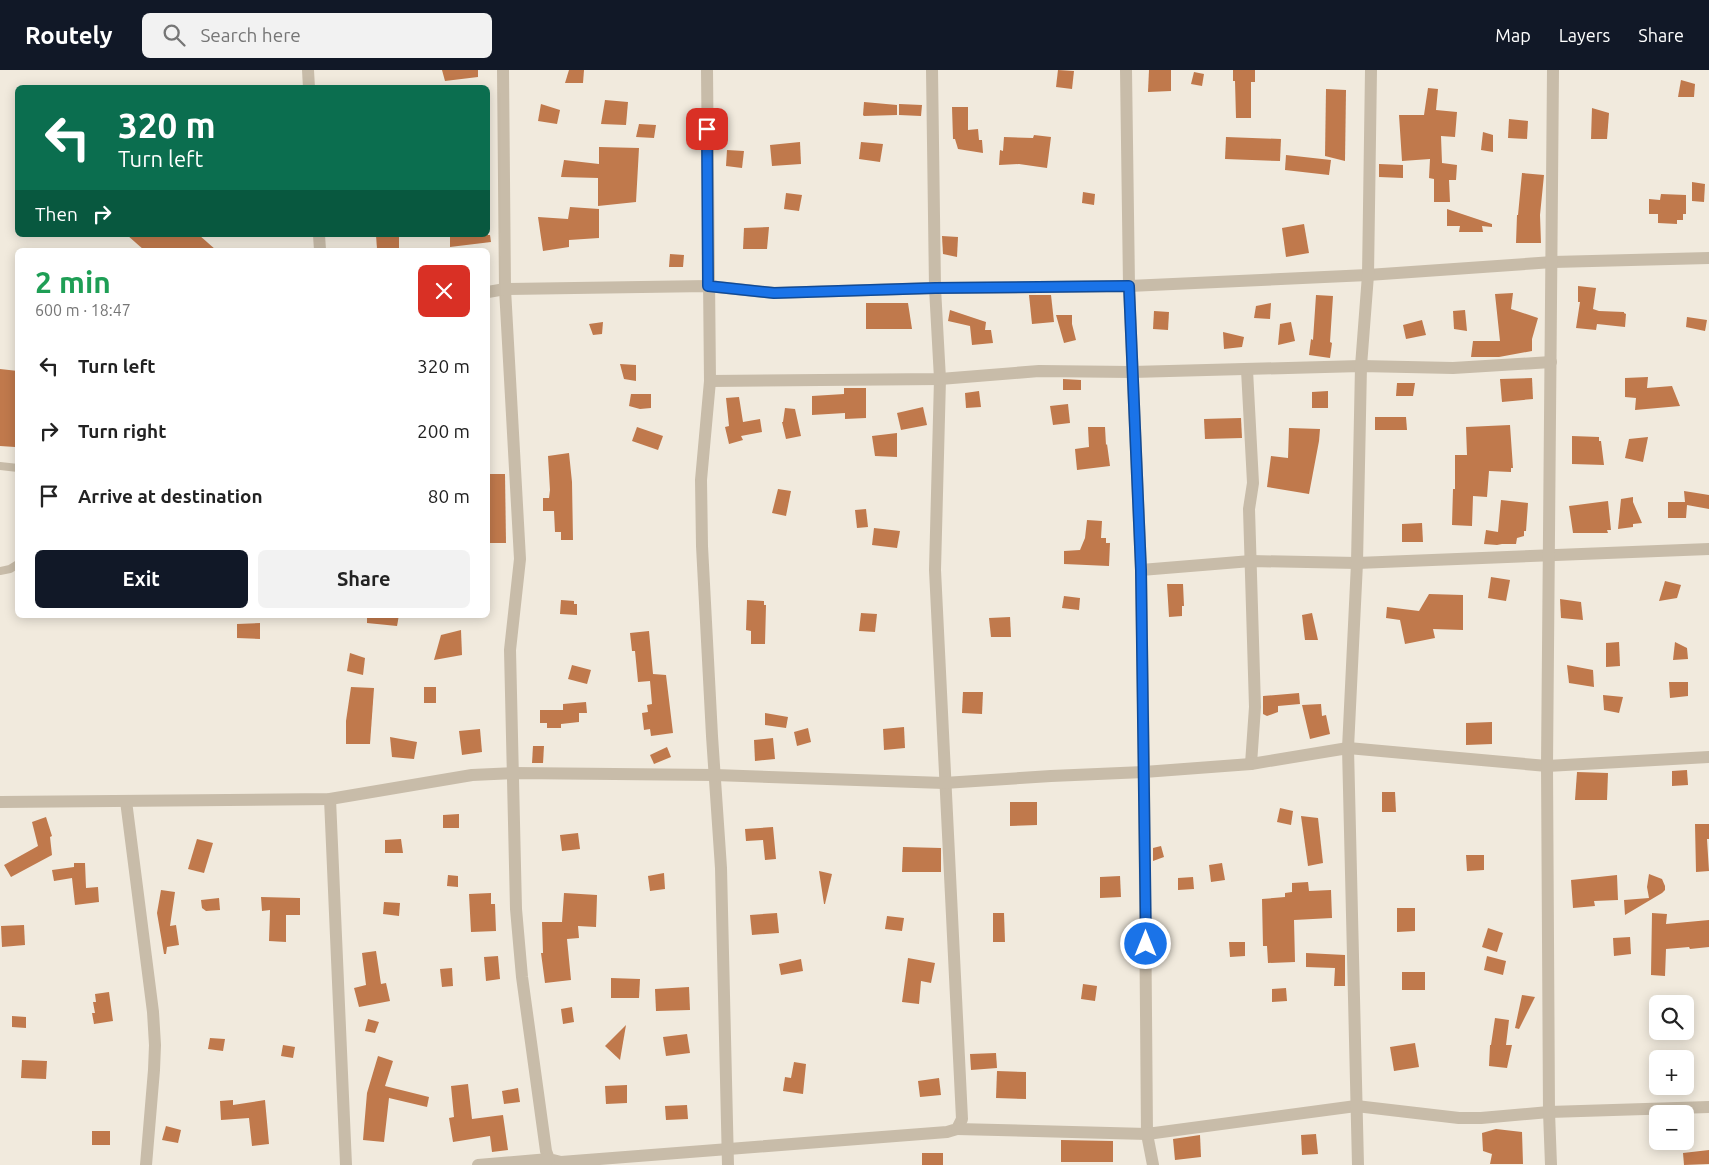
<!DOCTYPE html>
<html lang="en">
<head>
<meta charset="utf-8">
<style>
  :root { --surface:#fff; --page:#f2f2f2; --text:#222; --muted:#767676; --accent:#111827 }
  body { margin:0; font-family:Ubuntu,sans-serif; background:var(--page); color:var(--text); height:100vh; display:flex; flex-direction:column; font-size:19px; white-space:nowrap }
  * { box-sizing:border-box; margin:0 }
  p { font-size:16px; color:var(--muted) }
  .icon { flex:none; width:28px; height:28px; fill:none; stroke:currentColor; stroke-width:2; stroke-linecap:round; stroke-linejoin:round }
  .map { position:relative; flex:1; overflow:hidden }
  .details { position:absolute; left:15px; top:178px; width:475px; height:370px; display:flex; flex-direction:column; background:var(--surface); border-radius:8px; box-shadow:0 2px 12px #0003 }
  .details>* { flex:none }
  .hud { position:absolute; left:15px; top:15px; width:475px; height:152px; border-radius:8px; box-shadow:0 2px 12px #0003; background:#0b6e4f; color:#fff; overflow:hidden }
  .buttons { position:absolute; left:1649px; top:925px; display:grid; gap:10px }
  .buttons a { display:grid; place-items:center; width:45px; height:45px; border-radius:8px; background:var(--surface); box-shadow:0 2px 12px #0003; font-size:25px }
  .pin { position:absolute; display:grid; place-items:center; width:42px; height:42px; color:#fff; margin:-21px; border-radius:10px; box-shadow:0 2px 8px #0006 }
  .me { position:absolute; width:55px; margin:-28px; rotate:0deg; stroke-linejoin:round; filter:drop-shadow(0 0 4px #0008) }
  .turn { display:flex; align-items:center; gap:18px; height:105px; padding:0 20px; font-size:22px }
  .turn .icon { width:65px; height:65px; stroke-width:2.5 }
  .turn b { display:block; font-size:35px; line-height:42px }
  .then { display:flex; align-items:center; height:48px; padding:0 20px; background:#0003; gap:10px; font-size:19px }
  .round { display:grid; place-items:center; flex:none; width:52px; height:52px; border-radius:8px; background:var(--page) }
  .head { display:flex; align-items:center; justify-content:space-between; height:85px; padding:0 20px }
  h1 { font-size:30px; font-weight:700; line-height:38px; color:#1e9e55 }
  .cta { display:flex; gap:10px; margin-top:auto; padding:10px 20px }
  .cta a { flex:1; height:58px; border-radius:8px; background:var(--accent); color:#fff; font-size:20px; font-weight:700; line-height:58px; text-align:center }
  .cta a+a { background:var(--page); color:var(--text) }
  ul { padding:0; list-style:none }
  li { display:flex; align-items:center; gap:15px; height:65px; padding:0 20px }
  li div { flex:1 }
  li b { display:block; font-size:19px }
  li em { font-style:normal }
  header { display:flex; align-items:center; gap:30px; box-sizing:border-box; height:70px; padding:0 25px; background:var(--accent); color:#fff }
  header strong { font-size:24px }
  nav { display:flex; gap:28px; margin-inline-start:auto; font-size:18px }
  .search { width:350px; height:45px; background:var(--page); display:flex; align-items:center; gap:12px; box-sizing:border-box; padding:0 18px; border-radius:8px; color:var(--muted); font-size:19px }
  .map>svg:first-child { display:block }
  .building { fill:#c0794c }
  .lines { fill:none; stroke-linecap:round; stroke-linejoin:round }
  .lane { stroke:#c8bca9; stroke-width:8 }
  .street { stroke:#c8bca9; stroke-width:12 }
  .route-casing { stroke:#114b97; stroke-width:12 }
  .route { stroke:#1a73e8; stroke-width:9 }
</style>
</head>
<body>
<header>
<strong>Routely</strong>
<div class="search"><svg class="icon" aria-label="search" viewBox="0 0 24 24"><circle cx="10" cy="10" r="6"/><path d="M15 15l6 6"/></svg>Search here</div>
<nav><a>Map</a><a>Layers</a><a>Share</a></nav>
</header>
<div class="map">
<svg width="1709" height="1095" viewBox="0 0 1709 1095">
  <rect width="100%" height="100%" fill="#f1eadd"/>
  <g class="building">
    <path d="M442,0H478V7L445,11Z"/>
    <path d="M569,0H584L583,13H565Z"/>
    <path d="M1058,0L1074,1L1072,19L1056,17Z"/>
    <path d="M1149,0H1171V21L1148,22Z"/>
    <path d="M1233,0H1255V12H1251V48H1236L1235,11H1233Z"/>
    <path d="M1194,2L1204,4L1202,16L1191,14Z"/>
    <path d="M1681,10L1695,14L1694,27H1678Z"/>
    <path d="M1428,18L1438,19L1436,40L1457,42L1455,67L1441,66L1442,93L1457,95L1456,110H1449L1450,132H1434V109L1429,108L1430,89L1402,91L1399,45H1424Z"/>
    <path d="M1326,19L1346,20L1345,91L1325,86Z"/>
    <path d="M605,30L628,32L626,55L601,54Z"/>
    <path d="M864,32L897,35V45L864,46L863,45Z"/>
    <path d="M541,34L560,40L557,54L538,51Z"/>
    <path d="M899,34L922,35L921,46L899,45Z"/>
    <path d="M952,37H968V60L978,59L979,70H982L983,83L958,79L955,69H953Z"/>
    <path d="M1592,38L1609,43L1607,69H1591Z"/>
    <path d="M1509,49L1528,51L1527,69L1508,68Z"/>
    <path d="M639,54L656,55L654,68L636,67Z"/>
    <path d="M1483,62L1493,65V82L1481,80Z"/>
    <path d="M1034,65L1051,67L1047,98L1019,94L999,95L1000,80L1003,81L1004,67L1033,68Z"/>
    <path d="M1226,67L1281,69L1280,91L1225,89Z"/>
    <path d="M800,72L801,94L772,96L770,75Z"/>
    <path d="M861,72L883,74L880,92L859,89Z"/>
    <path d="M599,77L639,78L636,132L598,136V108L561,107L564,90L599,94Z"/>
    <path d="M727,80L744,81L742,98L726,96Z"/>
    <path d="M1286,85L1331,90L1329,105L1285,100Z"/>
    <path d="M1379,94L1403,95V108L1379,107Z"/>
    <path d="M1522,103L1544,105L1540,145L1541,173H1516L1517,145H1518Z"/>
    <path d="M1692,112L1705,114L1704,132L1692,131Z"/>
    <path d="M1083,122L1095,124L1094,135L1082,133Z"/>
    <path d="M786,123L802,125L799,141L784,139Z"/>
    <path d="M1661,124L1686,125V144H1683V150H1677V154L1658,153V144H1649V129L1660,130Z"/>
    <path d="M570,137L599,139V168L569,170V177L543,181L538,147L568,149Z"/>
    <path d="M1447,139L1492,154V157L1482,156L1483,162H1459L1460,156H1447Z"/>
    <path d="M1304,154L1309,183L1286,187L1282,158Z"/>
    <path d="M769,157L767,179H743L744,158Z"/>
    <path d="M127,165H199L216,180H144Z"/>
    <path d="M376,165H399V178L377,179Z"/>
    <path d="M450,165H490L491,172L450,177Z"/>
    <path d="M942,166L958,167L957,187L943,184Z"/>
    <path d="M670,184L684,185L683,197H669Z"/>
    <path d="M1578,216L1596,218L1593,239L1599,241L1624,242V243L1626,244L1625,257L1597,254L1596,260L1576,258L1580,232H1578Z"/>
    <path d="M1513,223L1511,239L1538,248L1532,269V281L1499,287H1471L1473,271H1500L1495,224Z"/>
    <path d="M1029,225H1051L1054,252L1032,254Z"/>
    <path d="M1316,225L1333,226L1330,272L1332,273L1330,288L1309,285L1311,269L1313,270Z"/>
    <path d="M866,233H908L912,259H866Z"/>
    <path d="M1271,233L1270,249L1254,248L1256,236Z"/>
    <path d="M950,240L986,252L985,260H991L993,273L972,275L970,256L948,251Z"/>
    <path d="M1465,240L1467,261L1454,259L1453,241Z"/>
    <path d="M1154,241L1169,242L1168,260L1153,259Z"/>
    <path d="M1056,245H1072V254L1076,270L1064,273Z"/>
    <path d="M1687,247L1707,250L1705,261L1686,257Z"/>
    <path d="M1422,250L1426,265L1406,269L1403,255Z"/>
    <path d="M603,252L602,264L593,265L589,254Z"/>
    <path d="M1291,252L1295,271L1278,275L1280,254Z"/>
    <path d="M1223,262L1244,267L1242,277L1224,279Z"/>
    <path d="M620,294L636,295V311L624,309Z"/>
    <path d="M0,299L18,301L16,347H18V354L15,377L0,376Z"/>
    <path d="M1648,307L1647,318L1672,316L1680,336L1635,340L1636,328L1625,327V308Z"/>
    <path d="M1532,308L1533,329L1502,332L1500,309Z"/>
    <path d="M1063,309L1081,310V320H1063Z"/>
    <path d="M1397,313H1415L1413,326H1396Z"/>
    <path d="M844,318H866V348L845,349V343L812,345V326L844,324Z"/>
    <path d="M979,321L981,337L966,338L965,323Z"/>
    <path d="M1328,321V338H1312V322Z"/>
    <path d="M631,324H651V338L640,339L629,336Z"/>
    <path d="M739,327L743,352L760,349L762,362L741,366L743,370L729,374L725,357L729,356L726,328Z"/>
    <path d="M1068,334L1070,353L1053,355L1050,336Z"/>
    <path d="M923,337L927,355L901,360L897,343Z"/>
    <path d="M785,338L795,339L801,366L786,369L782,352H783Z"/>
    <path d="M1375,347H1406L1407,360H1375Z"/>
    <path d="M1241,348L1242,368L1205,369L1204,349Z"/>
    <path d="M1510,355L1513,398H1511V402L1489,401L1487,427L1473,426L1472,456L1452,455L1453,419H1455V385H1467L1466,357Z"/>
    <path d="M637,357L663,366L658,380L632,371Z"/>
    <path d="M1088,357H1105L1106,375L1107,374L1110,396L1077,400L1075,379L1089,377Z"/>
    <path d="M1289,358L1320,359L1319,371L1309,424L1267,417L1271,386L1288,388Z"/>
    <path d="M897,363V387L875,386L872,366Z"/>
    <path d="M1572,366L1599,367V371H1601L1604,395L1572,394Z"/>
    <path d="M1648,367L1643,392L1625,388L1629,369Z"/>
    <path d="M569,383L572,412L573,470H561V462H555L554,441H543V428H549L550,420L548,386Z"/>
    <path d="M488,404H505L506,473H488Z"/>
    <path d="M778,419L791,421L786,446L772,443Z"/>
    <path d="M1684,421L1709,425V439L1687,435L1686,448H1668V432H1685Z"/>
    <path d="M1633,427V432L1642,453L1633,454V457L1618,459L1621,429Z"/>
    <path d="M1501,430L1528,433L1526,461H1524V466L1517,468L1516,474H1502L1497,475L1484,474L1486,460L1498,462Z"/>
    <path d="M1608,431L1611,460H1607L1608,463H1573L1569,436Z"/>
    <path d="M866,439L868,457L857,458L855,440Z"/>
    <path d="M1087,450L1102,451L1101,468H1106V473H1110L1109,496L1064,494V481L1080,480L1085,468Z"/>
    <path d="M1422,453L1423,472H1402V454Z"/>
    <path d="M874,458L900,461L897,478L872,475Z"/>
    <path d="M1491,507L1510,510L1506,531L1488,528Z"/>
    <path d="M1665,511L1681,515L1677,528L1659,531Z"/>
    <path d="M1167,514H1183L1184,536H1182V546L1169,547Z"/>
    <path d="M1429,524L1463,525V560L1433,559L1435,568L1405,574L1400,550L1386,548L1387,537L1419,541Z"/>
    <path d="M1064,526L1080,528L1079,540L1062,538Z"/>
    <path d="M1560,529L1581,532L1583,550L1561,548Z"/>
    <path d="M561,530L574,531V534H577V545L560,544Z"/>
    <path d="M747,530L764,531V535H766L765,574H751V561L746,560Z"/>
    <path d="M861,543L877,544L875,562L859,561Z"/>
    <path d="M1312,543L1318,570H1305L1302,545Z"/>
    <path d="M367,545H399L397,556L367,553Z"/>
    <path d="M1010,547L1011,567H991L989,548Z"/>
    <path d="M260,553V569L237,568V554Z"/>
    <path d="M461,560L462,585L434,590L441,565Z"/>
    <path d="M649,561L653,604L666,605L673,663L651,666L650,659L644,660L642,643L648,642L647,635L652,634L650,611L638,612L635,581H632L630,563Z"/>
    <path d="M1619,572L1620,596L1606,597V573Z"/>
    <path d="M1675,572L1687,578L1688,589L1673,590Z"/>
    <path d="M350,583L365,588L363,605L347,601Z"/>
    <path d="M572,595L591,600L587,614L568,609Z"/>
    <path d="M1567,595L1593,600L1594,617L1569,613Z"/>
    <path d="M1669,612H1688V626L1670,628Z"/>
    <path d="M351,617L374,618L370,674H346V651Z"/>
    <rect x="424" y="617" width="12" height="16"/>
    <path d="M963,622H983L982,644L962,643Z"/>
    <path d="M1299,623L1300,634L1278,636V642L1267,646L1263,644V626Z"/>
    <path d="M1603,625L1623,627L1619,643L1604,640Z"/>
    <path d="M586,632L587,643H579V652L561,654V658H547V653H540V640H563V634Z"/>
    <path d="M1321,634L1322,646L1326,645L1330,664L1310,669L1302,635Z"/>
    <path d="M765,643L788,647L786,658L765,655Z"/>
    <path d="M1492,652V674L1466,675V653Z"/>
    <path d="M904,657L905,678L884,680L883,659Z"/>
    <path d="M808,658L811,672L797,676L794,662Z"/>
    <path d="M480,659L482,682L462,685L459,661Z"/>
    <path d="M390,667L417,672L414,689L392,687Z"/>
    <path d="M773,668L775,689L755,691L754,670Z"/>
    <path d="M533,676H544L543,693H532Z"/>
    <path d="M667,677L671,687L654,694L650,685Z"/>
    <path d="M1687,700L1688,715L1672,716V701Z"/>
    <path d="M1577,702L1608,703L1607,730H1575Z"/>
    <path d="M1382,722H1395L1396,742H1382Z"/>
    <path d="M1010,732H1037V755L1010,756Z"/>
    <path d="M1280,738L1293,741L1291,755L1277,752Z"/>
    <path d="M459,744V758H443V745Z"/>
    <path d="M1301,746L1318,748L1323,793L1308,796Z"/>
    <path d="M46,747L52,766L50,767L52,785L11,807L4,795L38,776L32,752Z"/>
    <path d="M1695,754H1709V769H1707L1709,801L1696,802Z"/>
    <path d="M773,757L776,789L765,790L763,770L746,771L745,759Z"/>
    <path d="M578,763L580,779L562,781L560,765Z"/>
    <path d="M197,769L213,773L204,803L188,799Z"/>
    <path d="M401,769L403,783H385V770Z"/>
    <path d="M1161,776L1164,787L1153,791V778Z"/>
    <path d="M903,777L941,778V802H902Z"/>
    <path d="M1466,785H1484V800L1467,801Z"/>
    <path d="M74,793H85L86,818L98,817L99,832L75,835L72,808L54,811L52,800L74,797Z"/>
    <path d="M1222,793L1225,810L1211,812L1209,795Z"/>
    <path d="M819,801L832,804L825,834H824Z"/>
    <path d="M664,803L665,819L650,821L648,806Z"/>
    <path d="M1649,804L1662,809L1665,816V820L1662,823L1625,845L1624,830L1649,828L1647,817Z"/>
    <path d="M448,805L458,806V817L447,816Z"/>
    <path d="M1617,805L1618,830L1594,831L1595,836L1573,838L1571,810Z"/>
    <path d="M1120,806L1121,827L1100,828V807Z"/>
    <path d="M1193,807L1194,819L1178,820V808Z"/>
    <path d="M1308,812L1309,821L1331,820L1332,848L1294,850L1295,892L1268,893L1267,876H1263L1262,829L1285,827V823L1292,822V813Z"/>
    <path d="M161,820L175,822L170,856L176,855L179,875L167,877L166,884H164L157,843Z"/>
    <path d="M491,823V834H495L496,861L471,862L469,824Z"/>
    <path d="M564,823L597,825L596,857L578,856L579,868L567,869L571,910L545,913L541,883H543L542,852H562Z"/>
    <path d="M261,827L300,828V845H286V872L269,871L270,840L262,841Z"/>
    <path d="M219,828L220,840L206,841L202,838L201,830Z"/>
    <path d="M384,832L400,833L399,846L383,844Z"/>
    <path d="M1397,838H1415V861L1397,862Z"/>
    <path d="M777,843L779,863L752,865L750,845Z"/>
    <path d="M993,843H1004L1005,872H993Z"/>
    <path d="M1652,843L1667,844L1666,854L1709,850V877L1690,879L1689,877L1666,879L1665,906L1651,905Z"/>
    <path d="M887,846L904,848L902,861L885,859Z"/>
    <path d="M24,855L25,875L2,877L1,856Z"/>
    <path d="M1488,858L1503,863L1497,882L1482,877Z"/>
    <path d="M1630,867L1631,884L1614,886L1613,868Z"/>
    <path d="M1229,872H1245V886L1230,887Z"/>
    <path d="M376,881L381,914L386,913L390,931L359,937L354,918L366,915L362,883Z"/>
    <path d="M1306,883L1345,885V916H1334L1335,898L1306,897Z"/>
    <path d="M498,886L500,909L486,911L484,887Z"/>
    <path d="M1487,886L1506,891L1503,905L1484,900Z"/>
    <path d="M908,888L935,893L931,913L921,911L919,934L902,932Z"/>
    <path d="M801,889L803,901L781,905L779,894Z"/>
    <path d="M452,898L453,916L442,917L440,899Z"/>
    <rect x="1402" y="902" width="23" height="18"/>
    <path d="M611,908L640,909L639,928H611Z"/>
    <path d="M1083,914L1097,916L1095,931L1081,929Z"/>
    <path d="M689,917L690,940L656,941L655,919Z"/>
    <path d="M1286,918L1287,931L1272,932V919Z"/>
    <path d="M109,922L113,951L94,954L92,943H95L93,932H96L95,924Z"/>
    <path d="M1522,925L1535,927L1519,959L1515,958Z"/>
    <path d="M572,937L574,952L563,954L561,939Z"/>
    <path d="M12,946L26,947V958L12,957Z"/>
    <path d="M1495,948L1509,950L1506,975H1512L1507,998L1489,996L1490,975H1491Z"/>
    <path d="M368,949L379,952L375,963L365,961Z"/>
    <path d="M626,955L620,990L605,976Z"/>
    <path d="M687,964L690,983L666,986L663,967Z"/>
    <path d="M210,968L225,969L223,981L208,979Z"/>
    <path d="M1415,973L1419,997L1394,1001L1390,977Z"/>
    <path d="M283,975L295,977L293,988L281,986Z"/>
    <path d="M996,983L997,998L971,1000L970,984Z"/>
    <path d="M378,986L393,991L385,1016L429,1027L427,1037L389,1028L384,1072L363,1070L367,1023Z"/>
    <path d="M22,990L47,991L46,1009L21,1008Z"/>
    <path d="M794,992L806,994L803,1024L783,1021L785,1007L791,1008Z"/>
    <path d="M997,1001L1026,1002V1029L996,1028Z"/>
    <path d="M939,1008L941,1025L920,1027L918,1011Z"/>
    <path d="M468,1014L472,1049L503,1045L508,1080L492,1082L490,1066L453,1072L449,1048L454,1047L451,1016Z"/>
    <path d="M627,1015V1033L606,1034L605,1016Z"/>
    <path d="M518,1018L520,1032L504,1034L502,1021Z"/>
    <path d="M233,1030V1035L265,1030L269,1074L252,1076L249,1048L221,1050L220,1031Z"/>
    <path d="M687,1035L688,1049L666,1050L665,1036Z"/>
    <path d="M166,1056L181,1060L178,1073L162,1070Z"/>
    <path d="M1496,1059L1522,1062L1523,1094H1490L1492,1084L1483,1081L1482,1063Z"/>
    <rect x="92" y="1061" width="18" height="14"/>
    <path d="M1316,1064L1318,1084L1302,1085L1301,1065Z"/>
    <path d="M1200,1065L1201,1087L1175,1090L1173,1069Z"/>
    <path d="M1061,1070L1113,1071V1092H1061Z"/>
    <path d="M1709,1080V1094L1684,1095L1683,1083Z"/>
    <rect x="922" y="1083" width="21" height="12"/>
  </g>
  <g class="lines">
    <g class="lane">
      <path d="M0,396L18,398"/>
      <path d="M0,501L10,499L18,494"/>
    </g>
    <g class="street">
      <path d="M308,0L309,18"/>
      <path d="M503,0L505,219L520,489L510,580L516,839L522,907L546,1081L549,1089L561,1092L947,1062L957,1059L962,1049L935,500L940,309L935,218L932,0"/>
      <path d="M707,0L710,311L701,410L702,476L712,666L721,798L728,1095"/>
      <path d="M1126,0L1129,216L1141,500L1144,702L1147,1064L1153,1095"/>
      <path d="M319,165L320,180"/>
      <path d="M488,222L505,219L708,216L774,223L935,218L1129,216L1368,205L1553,192L1709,188"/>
      <path d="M1247,300L1253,413L1249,439L1255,637L1251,694"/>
      <path d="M710,311L940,309L1039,301L1132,302L1361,296L1453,298L1551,292"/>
      <path d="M1141,500L1251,491L1357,493L1709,479"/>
      <path d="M330,729L346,1095"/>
      <path d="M126,731L153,942L155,975L154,1000L146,1095"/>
      <path d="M0,732L330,729L472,705L514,703L715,705L944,713L1051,706L1144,702L1251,694L1348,678L1547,696L1709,687"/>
      <path d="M957,1059L1147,1064L1356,1036L1459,1048H1481L1549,1042L1709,1037"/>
      <path d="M478,1095L549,1089"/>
      <path d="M1358,1095L1348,678L1357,493L1361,296L1368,205L1371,0"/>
      <path d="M1551,1095L1549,1042L1547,696L1553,0"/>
    </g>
  </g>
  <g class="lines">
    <g class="route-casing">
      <path id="route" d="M707,59L708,216L774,223L935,218L1129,216L1141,500L1146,874"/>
    </g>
    <use href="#route" class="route"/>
  </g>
</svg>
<div class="buttons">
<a><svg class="icon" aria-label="search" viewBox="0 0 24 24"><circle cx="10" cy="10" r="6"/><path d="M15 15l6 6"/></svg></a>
<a>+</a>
<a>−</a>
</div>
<div class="pin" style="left:707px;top:59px;background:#d93025"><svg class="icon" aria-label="arrive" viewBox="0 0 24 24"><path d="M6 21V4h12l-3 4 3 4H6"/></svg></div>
<svg class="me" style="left:1146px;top:874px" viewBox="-20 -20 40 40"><circle r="17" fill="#1a73e8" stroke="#fff" stroke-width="3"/><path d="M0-11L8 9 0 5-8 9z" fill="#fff"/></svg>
<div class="hud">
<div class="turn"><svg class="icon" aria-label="left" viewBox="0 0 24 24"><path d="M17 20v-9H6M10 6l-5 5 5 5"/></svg><div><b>320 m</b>Turn left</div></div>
<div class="then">Then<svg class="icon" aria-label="right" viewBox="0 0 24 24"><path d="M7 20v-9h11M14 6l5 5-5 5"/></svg></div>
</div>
<section class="details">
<div class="head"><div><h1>2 min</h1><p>600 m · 18:47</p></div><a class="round" style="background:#d93025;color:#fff"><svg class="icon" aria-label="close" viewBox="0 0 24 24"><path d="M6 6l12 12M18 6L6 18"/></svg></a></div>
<ul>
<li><svg class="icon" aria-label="left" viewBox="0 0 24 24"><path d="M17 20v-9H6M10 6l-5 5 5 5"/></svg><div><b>Turn left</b></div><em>320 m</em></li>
<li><svg class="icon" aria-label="right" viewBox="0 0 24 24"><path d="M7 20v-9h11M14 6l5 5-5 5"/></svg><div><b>Turn right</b></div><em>200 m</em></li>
<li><svg class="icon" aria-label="arrive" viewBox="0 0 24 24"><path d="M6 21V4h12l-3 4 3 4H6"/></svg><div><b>Arrive at destination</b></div><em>80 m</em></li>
</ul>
<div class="cta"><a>Exit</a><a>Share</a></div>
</section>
</div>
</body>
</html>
